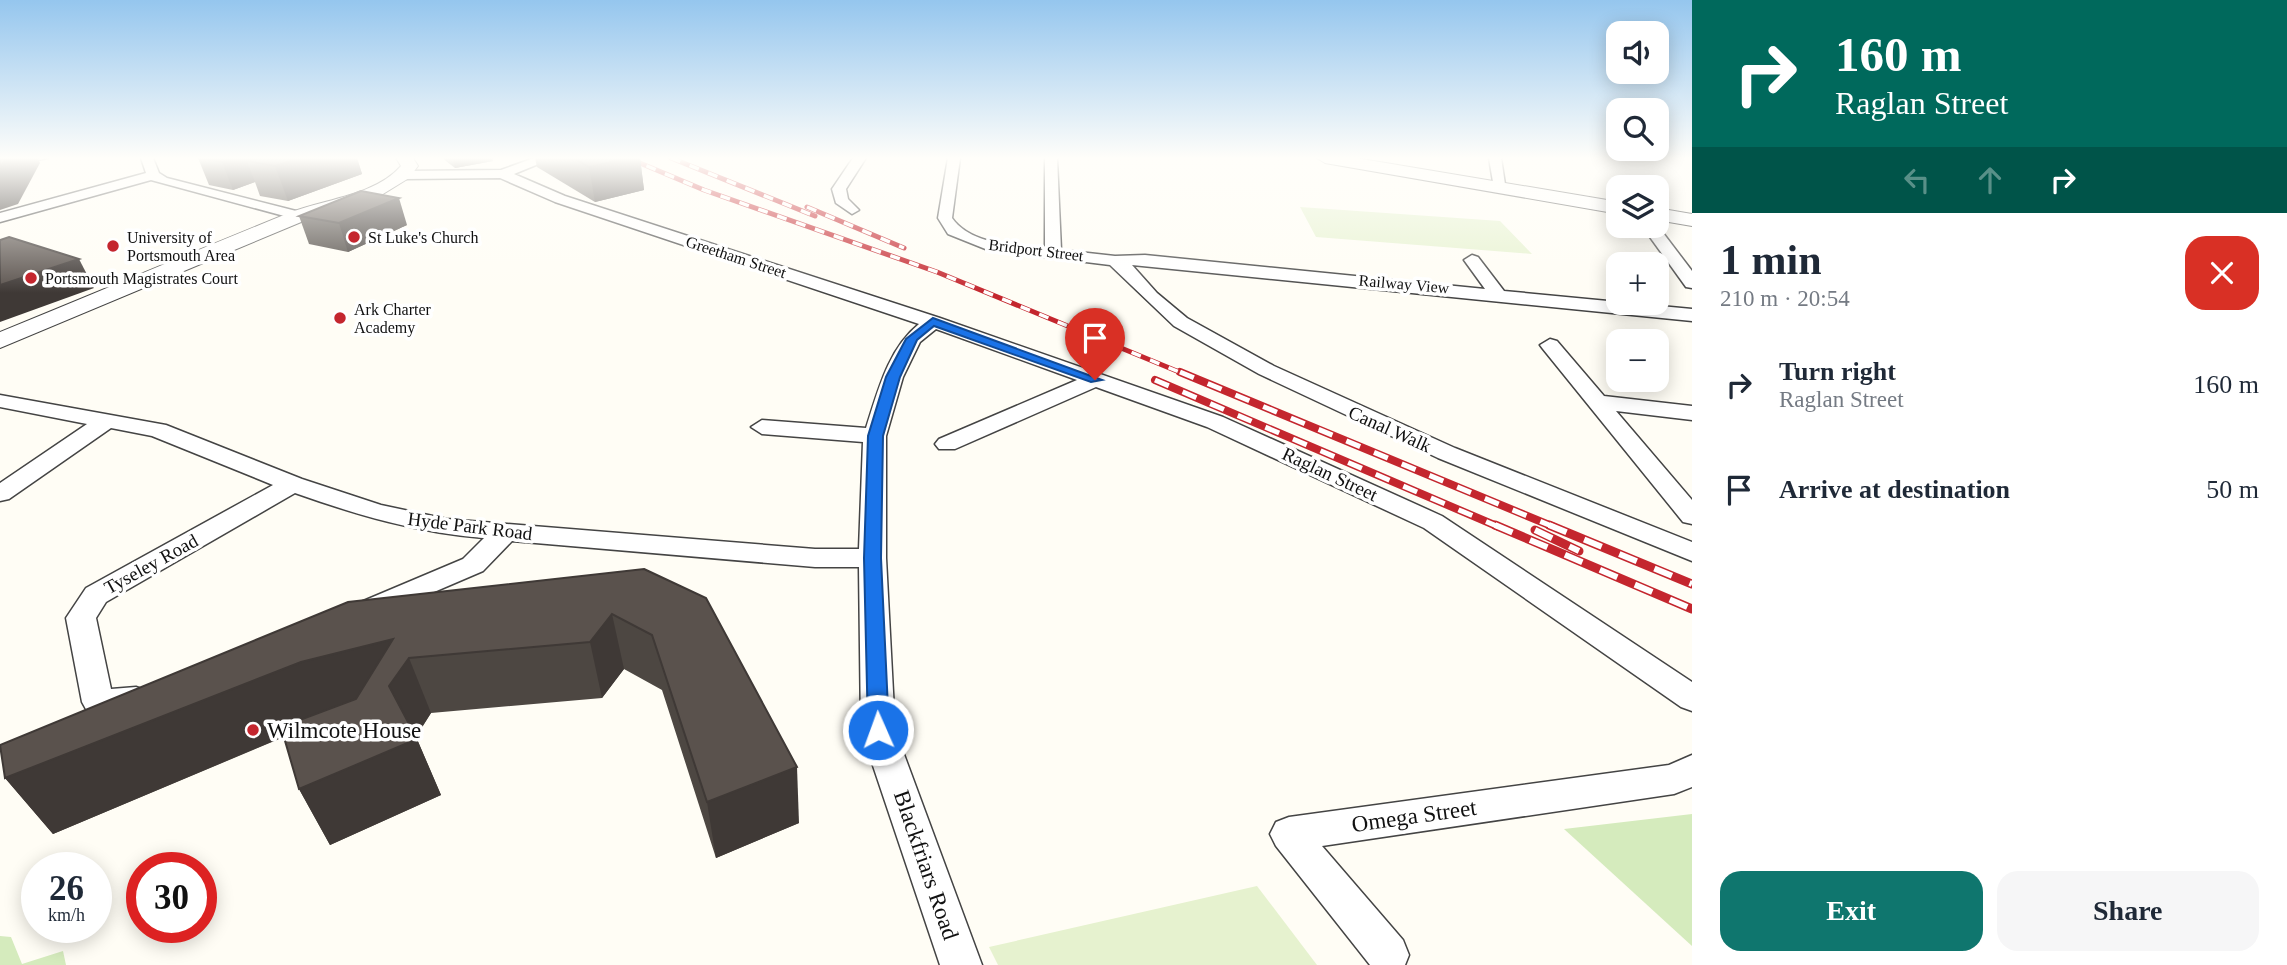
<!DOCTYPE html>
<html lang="en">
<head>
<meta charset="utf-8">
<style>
  :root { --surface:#fff; --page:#f6f6f7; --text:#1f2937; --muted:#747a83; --accent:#0f766e }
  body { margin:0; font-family:"Times New Roman",serif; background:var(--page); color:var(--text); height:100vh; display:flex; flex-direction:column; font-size:26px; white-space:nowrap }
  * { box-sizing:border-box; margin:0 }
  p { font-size:23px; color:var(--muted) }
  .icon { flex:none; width:38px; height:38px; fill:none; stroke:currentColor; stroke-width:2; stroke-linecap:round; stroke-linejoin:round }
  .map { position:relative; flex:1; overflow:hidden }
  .sheet { display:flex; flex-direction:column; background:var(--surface); width:595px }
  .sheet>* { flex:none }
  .hud { background:#00695c; color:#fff; overflow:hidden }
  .fabs { position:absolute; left:1606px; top:21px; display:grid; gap:14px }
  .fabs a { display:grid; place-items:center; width:63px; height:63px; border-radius:14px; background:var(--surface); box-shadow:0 4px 18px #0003; font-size:35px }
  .speed { position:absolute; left:21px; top:852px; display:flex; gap:14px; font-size:35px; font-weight:700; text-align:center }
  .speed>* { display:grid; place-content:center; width:91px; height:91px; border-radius:50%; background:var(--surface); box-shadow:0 4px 18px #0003; line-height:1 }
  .speed small { font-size:18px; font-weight:400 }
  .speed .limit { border:10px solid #d22; background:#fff; color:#111 }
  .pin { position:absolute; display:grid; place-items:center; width:60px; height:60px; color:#fff; margin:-72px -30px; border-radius:50% 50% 50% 0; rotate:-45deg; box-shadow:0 0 7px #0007 }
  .pin .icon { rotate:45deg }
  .me { position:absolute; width:77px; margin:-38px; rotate:358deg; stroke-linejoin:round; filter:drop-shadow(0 0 5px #0008) }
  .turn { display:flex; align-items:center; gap:24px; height:147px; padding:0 28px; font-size:32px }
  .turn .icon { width:91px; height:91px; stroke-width:2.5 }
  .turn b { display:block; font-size:49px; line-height:60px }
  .lanes { display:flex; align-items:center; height:66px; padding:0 28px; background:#0003; justify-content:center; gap:35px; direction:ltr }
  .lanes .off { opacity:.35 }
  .round { display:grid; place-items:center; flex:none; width:74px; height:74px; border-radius:21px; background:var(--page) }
  .head { display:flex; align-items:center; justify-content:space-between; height:119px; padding:0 28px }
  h1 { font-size:42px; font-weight:600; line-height:52px }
  .primary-button { display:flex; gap:14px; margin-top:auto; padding:14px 28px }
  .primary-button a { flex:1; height:80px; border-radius:21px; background:var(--accent); color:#fff; font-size:28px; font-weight:600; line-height:80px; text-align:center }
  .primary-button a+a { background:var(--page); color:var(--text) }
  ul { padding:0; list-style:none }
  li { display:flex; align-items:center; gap:21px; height:105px; padding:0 28px }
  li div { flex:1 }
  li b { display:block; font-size:26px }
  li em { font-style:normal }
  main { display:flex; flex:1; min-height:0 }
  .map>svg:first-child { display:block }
  .green { fill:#d5ebbd }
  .pitch { fill:#e6f2cf }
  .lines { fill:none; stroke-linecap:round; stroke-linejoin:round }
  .minor-casing { stroke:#444; stroke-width:3 }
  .tertiary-casing { stroke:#444; stroke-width:2 }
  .minor { fill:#fff; fill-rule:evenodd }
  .tertiary { fill:#fff; fill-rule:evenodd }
  .rail-far2-casing { stroke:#c4262e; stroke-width:5 }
  .rail-far1-casing { stroke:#c4262e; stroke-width:8 }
  .rail-casing { stroke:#c4262e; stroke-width:9 }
  .rail-far2 { stroke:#fff; stroke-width:3.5; stroke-dasharray:10; stroke-linecap:butt }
  .rail-far1 { stroke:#fff; stroke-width:5; stroke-dasharray:15; stroke-linecap:butt }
  .rail { stroke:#fff; stroke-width:6; stroke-dasharray:19; stroke-linecap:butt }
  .wall { fill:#4d4742 }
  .shaded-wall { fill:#3f3936 }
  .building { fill:#5a524d; stroke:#3f3936; stroke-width:2 }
  .route { fill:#1a73e8; stroke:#114b97; stroke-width:2 }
  .poi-dot { fill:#c4262e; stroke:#fff; stroke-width:2.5 }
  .labels { text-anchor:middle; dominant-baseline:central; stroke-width:7; stroke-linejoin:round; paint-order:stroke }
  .far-poi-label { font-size:16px; fill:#111; stroke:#fff; text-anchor:start }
  .far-street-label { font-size:16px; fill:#111; stroke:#fff }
  .street-label { font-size:19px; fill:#111; stroke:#fff }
  .near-poi-label { font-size:23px; fill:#111; stroke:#fff; text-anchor:start }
  .near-street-label { font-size:23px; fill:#111; stroke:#fff }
</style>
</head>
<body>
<main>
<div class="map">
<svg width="1692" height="965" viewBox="0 0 1692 965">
  <rect width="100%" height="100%" fill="#fffdf5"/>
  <g class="green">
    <path d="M1692,814V946L1564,829Z"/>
    <path d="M0,936L11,937L22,964L63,951L66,965H0Z"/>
  </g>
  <g class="pitch">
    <path d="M1300,207L1500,221L1532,254L1316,237Z"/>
    <path d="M1257,886L1317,965H998L989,947Z"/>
  </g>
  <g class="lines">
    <g class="minor-casing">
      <g id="minor">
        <path d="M48,158L0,167V159Z"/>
        <path d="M141,158H153L159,173L167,178L304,213L306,216L299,220L151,180L0,222V213L146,173Z"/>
        <path d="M534,158H553L514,174L565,196L940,318L1223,417L1442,516L1692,682V711L1681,707L1424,528L1207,427L1096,387L955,449H939L935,444L939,439L1077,380L936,329L920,342L903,377L886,436V558L895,730L982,965H940L861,730L859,567H815L512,541L483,571L371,619L361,616L356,609L361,602L463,559L484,538C418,533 357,515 295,493L106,602L96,618L111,689L136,687L147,691L152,700L147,709C129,715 105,717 87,711L82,702L66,618L86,588L273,485L152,436L111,428L9,499L0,501V483L87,424L0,407V395L166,425L302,479L381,505L447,519L815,549H859L863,442L762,434L751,427L762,420L866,428C878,391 888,349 919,324L555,202L500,178L405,179L398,175L405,171L501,170Z"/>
        <path d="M853,158H866L846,189L848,199L859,210L852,214L836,203L832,189Z"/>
        <path d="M948,158H960L952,218C971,245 1015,245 1045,249V158H1057L1061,250L1115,256L1145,255L1485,289L1464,260L1472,255L1478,257L1504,291L1692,309V321L1132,265L1157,293L1187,318L1274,366L1455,448L1692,542V561L1438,458L1259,374L1174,326L1110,265L988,250L948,234L938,218Z"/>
        <path d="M1489,158H1501L1506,191L1494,188Z"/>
        <path d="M1657,225L1692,271V288L1686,287L1642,226Z"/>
        <path d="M1550,339L1557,341L1604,396L1692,406V420L1616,411L1692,500V524L1683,522L1543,349L1540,345Z"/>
        <path d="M1692,755V787L1674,794L1322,846L1403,940L1409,955L1405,965H1370L1276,846L1270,834L1276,822L1289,817L1669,765Z"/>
      </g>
    </g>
    <g class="tertiary-casing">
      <g id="tertiary">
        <path d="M396,158H413L418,166L409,178L383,194L306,220L0,348V332C96,293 192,252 289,213C324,199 375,196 401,166Z"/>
        <path d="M1317,158H1356L1619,202V214L1325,163Z"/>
        <path d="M1657,208L1692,214V226L1657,220Z"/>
      </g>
    </g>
    <use href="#minor" class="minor"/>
    <use href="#tertiary" class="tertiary"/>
    <g class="rail-far2-casing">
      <g id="rail-far2">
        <path d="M628,158L704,190L937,272L1184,374"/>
        <path d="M671,158L815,216"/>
        <path d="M807,207L904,248"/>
      </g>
    </g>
    <g class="rail-far1-casing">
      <g id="rail-far1">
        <path d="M1180,372L1554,527"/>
        <path d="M1155,380L1499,527"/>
      </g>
    </g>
    <g class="rail-casing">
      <g id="rail">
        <path d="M1495,525L1692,609"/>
        <path d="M1549,525L1692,584"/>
        <path d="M1535,530L1579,551"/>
      </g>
    </g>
    <use href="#rail-far2" class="rail-far2"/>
    <use href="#rail-far1" class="rail-far1"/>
    <use href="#rail" class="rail"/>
  </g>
  <g class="wall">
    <path d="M198,158H357L362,174L288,201L260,196L255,182L233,190L209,185Z"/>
    <path d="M442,158H492L493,161L455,168Z"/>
    <path d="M535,158H640L644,190L595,202L537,167Z"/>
    <path d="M299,216L407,225L348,252L309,244Z"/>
    <path d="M644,569L799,823L716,858L662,690L624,669L602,698L431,713L416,737L441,795L330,845L299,789L284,737L53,834L5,778Z"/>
  </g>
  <g class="shaded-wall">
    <path d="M6,158H38L40,163L18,204L0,210V168Z"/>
    <path d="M233,158H357L362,174L288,201L275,166L262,164V165V164L247,161L255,182L233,190L222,162Z"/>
    <path d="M453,158H492L493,161L455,168Z"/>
    <path d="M628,158H640L644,190L595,202L589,167Z"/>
    <path d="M399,198L407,225L348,252L339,223Z"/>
    <path d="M79,259L94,288L0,322V285Z"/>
    <path d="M612,614L624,669L602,698L590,642Z"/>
    <path d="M393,639L409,658L431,713L413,741L417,739L441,795L330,845L299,789L328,718L53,834L5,778L301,662Z"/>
    <path d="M797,767L799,823L716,858L707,802Z"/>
  </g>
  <g class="building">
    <path d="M0,158H6L0,168Z"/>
    <path d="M202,158H233L222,162Z"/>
    <path d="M255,158H299L275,166L247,161Z"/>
    <path d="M574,158H628L589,167Z"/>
    <path d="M361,191L399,198L339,223L299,216Z"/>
    <path d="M9,237L79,259L0,285V240Z"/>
    <path d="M644,569L706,598L797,767L707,802L652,635L612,614L590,642L409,658L389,686L417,739L299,789L281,727L356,699L393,639L301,662L5,778L0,745L348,602Z"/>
  </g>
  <linearGradient id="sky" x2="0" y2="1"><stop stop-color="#95c6ee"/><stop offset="0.54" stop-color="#fffefa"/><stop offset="1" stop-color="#fffefa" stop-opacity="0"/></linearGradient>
  <rect width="1692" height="293" fill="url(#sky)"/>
  <path class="route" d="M933,318L1102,380L1091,382L934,326L917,340L900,377L883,436L881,558L889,730L886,737L878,739L871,737L868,730L864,558L868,436L886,377L906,339Z"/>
  <g class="poi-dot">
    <circle cx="354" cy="237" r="7"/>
    <circle cx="113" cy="246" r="7"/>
    <circle cx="31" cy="278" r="7"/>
    <circle cx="340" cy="318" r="7"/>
    <circle cx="253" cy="730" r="7"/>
  </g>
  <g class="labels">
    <g class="far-poi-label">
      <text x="127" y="237">University of<tspan x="127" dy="18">Portsmouth Area</tspan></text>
      <text x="368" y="237">St Luke's Church</text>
      <text x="45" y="278">Portsmouth Magistrates Court</text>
      <text x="354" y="309">Ark Charter<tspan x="354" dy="18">Academy</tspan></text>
    </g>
    <g class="far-street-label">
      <text transform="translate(1036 250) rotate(7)">Bridport Street</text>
      <text transform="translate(736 257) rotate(18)">Greetham Street</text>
      <text transform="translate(1404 284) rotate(5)">Railway View</text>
    </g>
    <g class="street-label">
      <text transform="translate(1390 429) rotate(24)">Canal Walk</text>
      <text transform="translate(1330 474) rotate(25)">Raglan Street</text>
      <text transform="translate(470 526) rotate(7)">Hyde Park Road</text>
      <text transform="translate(151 564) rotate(-29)">Tyseley Road</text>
    </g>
    <g class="near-poi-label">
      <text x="267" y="730">Wilmcote House</text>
    </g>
    <g class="near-street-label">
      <text transform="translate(1414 816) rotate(-8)">Omega Street</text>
      <text transform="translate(926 865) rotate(71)">Blackfriars Road</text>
    </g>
  </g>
</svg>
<div class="fabs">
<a><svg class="icon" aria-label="sound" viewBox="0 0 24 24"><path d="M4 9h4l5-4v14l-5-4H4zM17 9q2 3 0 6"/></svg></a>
<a><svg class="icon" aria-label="search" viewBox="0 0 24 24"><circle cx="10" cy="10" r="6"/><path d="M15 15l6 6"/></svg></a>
<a><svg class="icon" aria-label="layers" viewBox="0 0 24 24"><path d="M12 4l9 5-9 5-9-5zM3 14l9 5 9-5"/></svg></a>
<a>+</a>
<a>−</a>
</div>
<div class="speed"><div>26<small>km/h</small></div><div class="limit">30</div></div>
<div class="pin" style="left:1095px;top:380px;background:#d93025"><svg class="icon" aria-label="arrive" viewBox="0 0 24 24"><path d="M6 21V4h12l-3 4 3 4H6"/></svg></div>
<svg class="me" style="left:878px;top:730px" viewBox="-20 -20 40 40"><circle r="17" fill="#1a73e8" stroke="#fff" stroke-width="3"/><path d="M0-11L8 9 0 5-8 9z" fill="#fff"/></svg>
</div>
<section class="sheet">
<div class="hud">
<div class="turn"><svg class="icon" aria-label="right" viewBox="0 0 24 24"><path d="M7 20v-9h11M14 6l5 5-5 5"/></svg><div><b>160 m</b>Raglan Street</div></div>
<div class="lanes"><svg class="icon off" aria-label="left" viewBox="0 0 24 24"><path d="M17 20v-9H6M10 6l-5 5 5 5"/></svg><svg class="icon off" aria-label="ahead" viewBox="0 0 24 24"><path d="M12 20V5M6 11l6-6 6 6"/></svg><svg class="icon" aria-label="right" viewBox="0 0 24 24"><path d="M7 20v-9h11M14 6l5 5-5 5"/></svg></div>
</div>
<div class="head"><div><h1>1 min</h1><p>210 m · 20:54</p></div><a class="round" style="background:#d93025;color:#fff"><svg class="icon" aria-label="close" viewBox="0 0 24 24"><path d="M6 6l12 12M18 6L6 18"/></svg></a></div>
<ul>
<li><svg class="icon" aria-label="right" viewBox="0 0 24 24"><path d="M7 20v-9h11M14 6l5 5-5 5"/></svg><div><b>Turn right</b><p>Raglan Street</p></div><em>160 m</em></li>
<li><svg class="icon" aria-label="arrive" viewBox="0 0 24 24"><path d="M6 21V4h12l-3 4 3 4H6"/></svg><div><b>Arrive at destination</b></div><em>50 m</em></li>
</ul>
<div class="primary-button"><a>Exit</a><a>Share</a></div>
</section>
</main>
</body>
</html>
